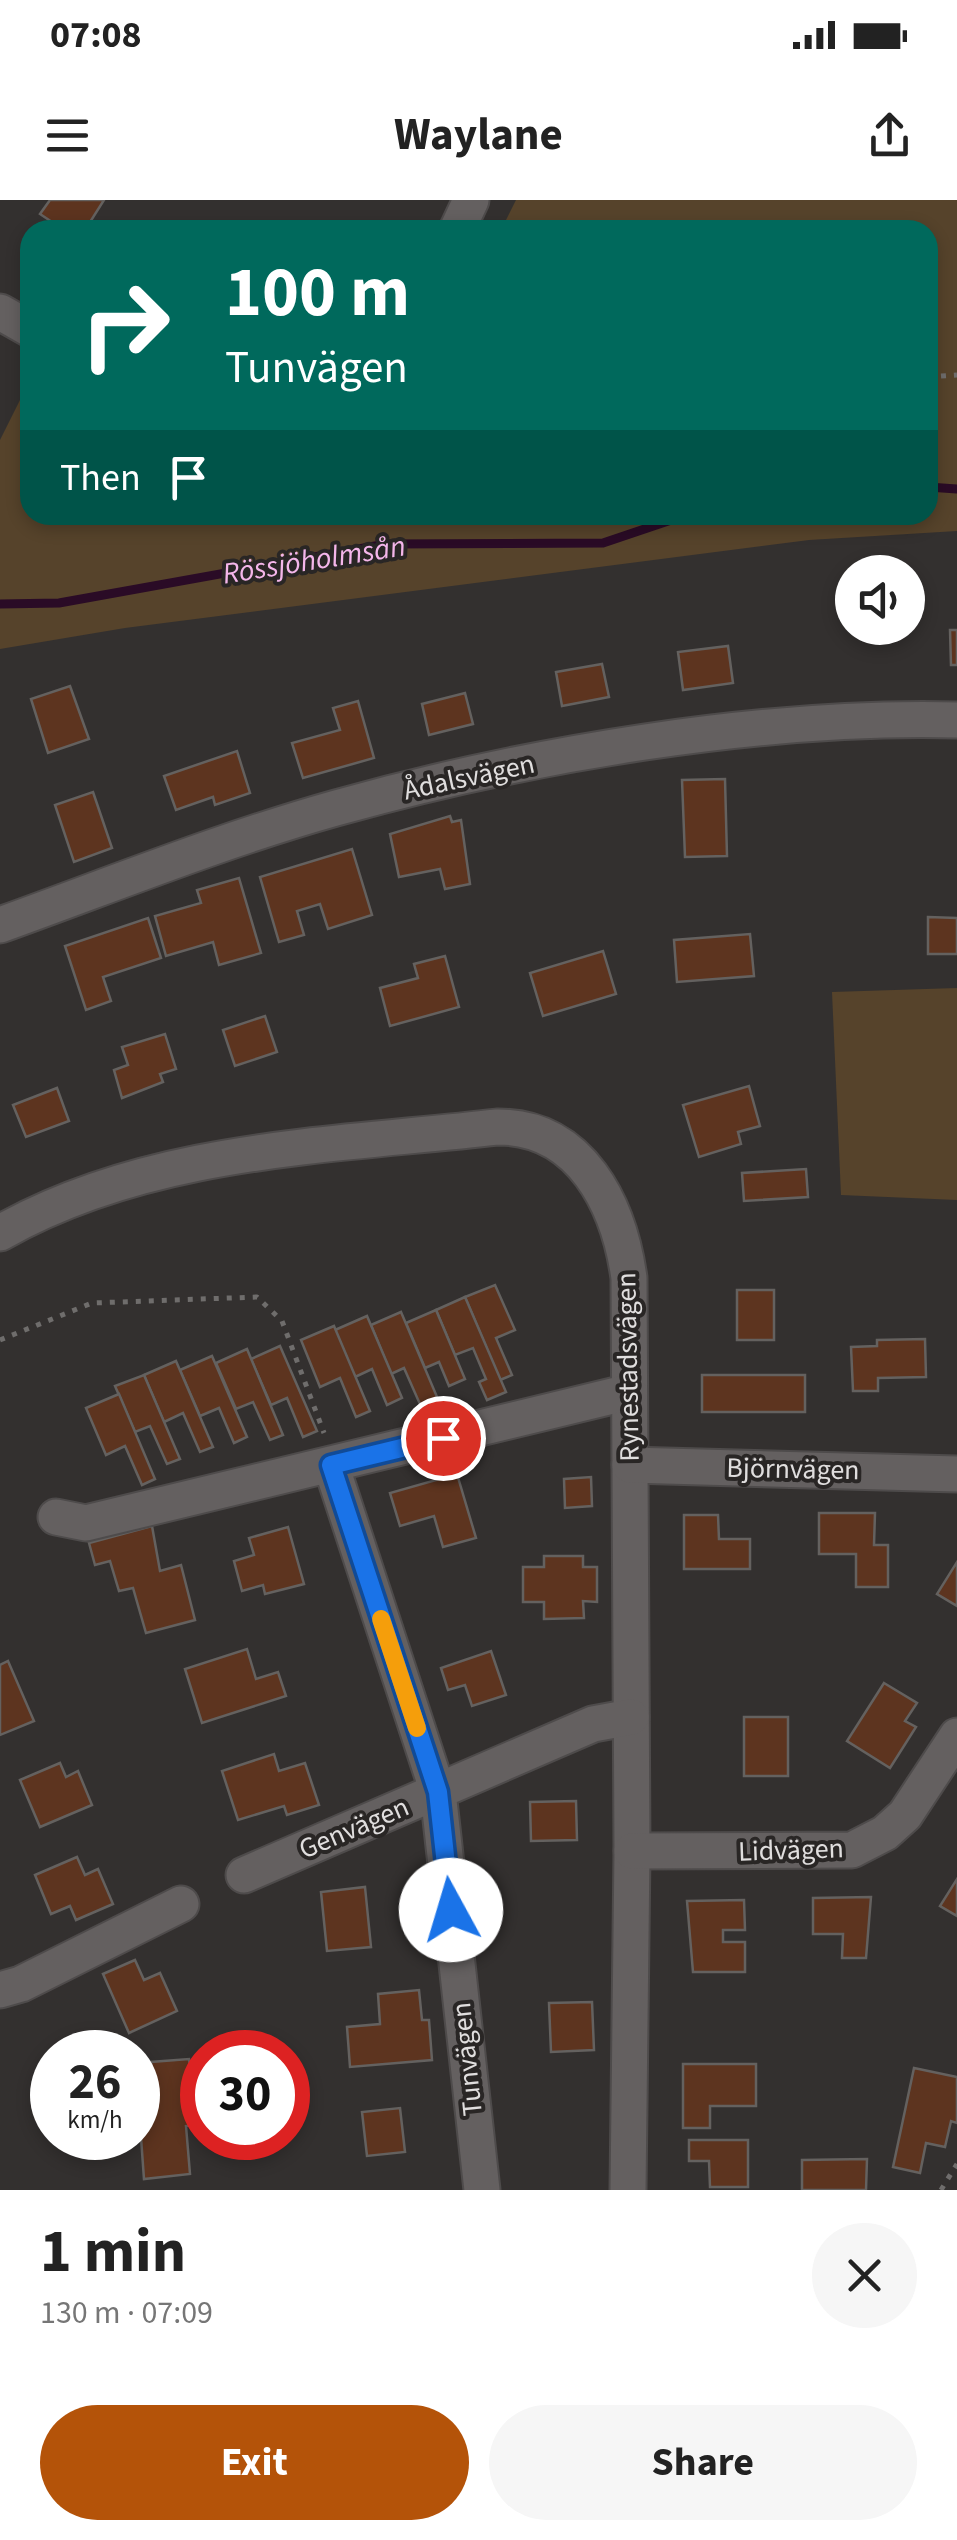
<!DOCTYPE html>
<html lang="en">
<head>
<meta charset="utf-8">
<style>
  :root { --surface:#fff; --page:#f6f6f6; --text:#222; --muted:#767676; --accent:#b45309 }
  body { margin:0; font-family:"Source Sans 3",sans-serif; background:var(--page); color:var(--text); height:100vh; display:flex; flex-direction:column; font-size:38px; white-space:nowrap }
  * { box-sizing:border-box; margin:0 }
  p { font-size:32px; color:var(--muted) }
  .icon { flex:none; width:55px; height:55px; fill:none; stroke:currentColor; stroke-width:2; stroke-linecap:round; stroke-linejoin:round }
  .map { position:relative; height:1990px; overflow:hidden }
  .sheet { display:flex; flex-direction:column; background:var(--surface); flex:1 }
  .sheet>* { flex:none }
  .banner { position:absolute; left:20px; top:20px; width:918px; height:305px; border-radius:30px; box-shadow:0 5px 15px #0003; background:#00695c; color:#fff; overflow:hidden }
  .controls { position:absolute; left:835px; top:355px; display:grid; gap:20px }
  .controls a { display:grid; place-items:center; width:90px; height:90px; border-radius:50%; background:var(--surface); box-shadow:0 5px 15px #0003; font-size:50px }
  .speed { position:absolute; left:30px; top:1830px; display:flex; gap:20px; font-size:50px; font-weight:700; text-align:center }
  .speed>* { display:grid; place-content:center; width:130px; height:130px; border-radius:50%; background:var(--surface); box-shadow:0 5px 15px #0003; line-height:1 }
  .speed small { font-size:25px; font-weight:400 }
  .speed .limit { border:15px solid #d22; background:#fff; color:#111 }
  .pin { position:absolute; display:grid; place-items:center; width:85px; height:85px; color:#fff; margin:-42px; border:5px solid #fff; border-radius:50%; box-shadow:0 2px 10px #0007 }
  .me { position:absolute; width:110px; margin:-55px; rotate:354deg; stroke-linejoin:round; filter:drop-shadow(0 0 8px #0008) }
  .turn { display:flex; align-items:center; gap:35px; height:210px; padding:0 40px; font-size:45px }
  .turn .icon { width:130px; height:130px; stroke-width:2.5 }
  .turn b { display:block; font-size:70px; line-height:85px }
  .then { display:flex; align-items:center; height:95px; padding:0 40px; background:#0003; gap:20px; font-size:38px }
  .round { display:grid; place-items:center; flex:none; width:105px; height:105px; border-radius:52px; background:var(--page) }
  .summary { display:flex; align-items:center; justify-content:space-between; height:170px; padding:0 40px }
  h1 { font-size:60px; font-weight:700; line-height:75px }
  .button { display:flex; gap:20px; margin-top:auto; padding:20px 40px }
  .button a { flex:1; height:115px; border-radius:60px; background:var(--accent); color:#fff; font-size:40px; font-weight:700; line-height:115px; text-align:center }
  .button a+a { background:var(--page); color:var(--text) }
  .status { display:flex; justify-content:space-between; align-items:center; height:70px; padding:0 50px; background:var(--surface); direction:ltr }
  .status svg { height:28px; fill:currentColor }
  header { display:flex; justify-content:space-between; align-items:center; height:130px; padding:0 40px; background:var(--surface); font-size:45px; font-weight:700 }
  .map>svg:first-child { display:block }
  .green { fill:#56432b }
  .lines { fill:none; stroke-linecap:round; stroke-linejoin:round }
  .stream { stroke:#2a0b26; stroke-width:9 }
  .building { fill:#5d341f; stroke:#64615f; stroke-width:2.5 }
  .street-casing { stroke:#4e4b4b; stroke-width:39 }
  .path { stroke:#6f6d6c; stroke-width:5; stroke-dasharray:5 8; stroke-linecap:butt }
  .street { stroke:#646060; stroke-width:35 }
  .route-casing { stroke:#114b97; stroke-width:25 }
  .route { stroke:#1a73e8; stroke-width:18 }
  .slow { stroke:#f59e0b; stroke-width:18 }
  .labels { text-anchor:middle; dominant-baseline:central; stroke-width:8; stroke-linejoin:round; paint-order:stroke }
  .street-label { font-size:28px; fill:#e0dede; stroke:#292625 }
  .water-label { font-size:30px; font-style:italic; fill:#f4b6ea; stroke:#292625 }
</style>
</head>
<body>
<div class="status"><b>07:08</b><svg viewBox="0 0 49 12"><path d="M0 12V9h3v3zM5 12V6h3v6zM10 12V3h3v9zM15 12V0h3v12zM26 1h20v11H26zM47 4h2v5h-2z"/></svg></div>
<header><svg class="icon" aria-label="menu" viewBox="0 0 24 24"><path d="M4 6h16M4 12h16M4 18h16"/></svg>Waylane<svg class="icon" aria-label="share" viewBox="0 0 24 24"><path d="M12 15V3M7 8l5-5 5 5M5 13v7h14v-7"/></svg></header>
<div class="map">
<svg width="957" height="1990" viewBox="0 0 957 1990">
  <rect width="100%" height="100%" fill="#33302f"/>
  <g class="green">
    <path d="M516,0H957V331L809,340L125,428L0,449V240L30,180V315H928V30H501Z"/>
    <path d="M957,788V1000L841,995L832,792Z"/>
  </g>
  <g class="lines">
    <g class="stream">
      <path d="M928,287L957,289"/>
      <path d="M0,404L59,403L386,344L603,343L686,315"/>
    </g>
  </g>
  <g class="building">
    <path d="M50,0H104L85,30H64L40,14Z"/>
    <path d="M950,430H957V465H951Z"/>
    <path d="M728,446L733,483L683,490L678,452Z"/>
    <path d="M602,464L609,497L562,506L556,472Z"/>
    <path d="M70,486L89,539L48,553L31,499Z"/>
    <path d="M465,493L473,524L429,535L422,504Z"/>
    <path d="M358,501L374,558L303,578L292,543L340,530L333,508Z"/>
    <path d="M237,551L250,593L215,605L213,597L176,610L164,576Z"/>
    <path d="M725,579L727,656L685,657L682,580Z"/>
    <path d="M93,592L112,648L74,662L55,605Z"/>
    <path d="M450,616L452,622L461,620L470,684L445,689L440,669L399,677L390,634Z"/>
    <path d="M352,649L372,715L328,729L320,704L297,711L304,735L279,742L260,677Z"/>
    <path d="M239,678L261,753L219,765L213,742L166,756L155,716L201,703L197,690Z"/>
    <path d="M928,717L957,718V754H928Z"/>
    <path d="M148,718L161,758L103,777L111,801L86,810L65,746Z"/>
    <path d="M750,734L754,776L677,782L674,740Z"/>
    <path d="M603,751L616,794L543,816L530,773Z"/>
    <path d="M445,756L459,807L390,826L380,788L418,778L414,764Z"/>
    <path d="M265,816L277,852L235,866L223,830Z"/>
    <path d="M165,834L176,869L160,874L163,882L122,898L114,870L128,865L122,847Z"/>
    <path d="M749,886L760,926L738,932L741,944L699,957L683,905Z"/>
    <path d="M57,888L69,921L26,937L13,905Z"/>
    <path d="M806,969L808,997L744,1001L742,973Z"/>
    <path d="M495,1085L515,1130L496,1138L512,1175L500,1180L465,1097Z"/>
    <rect x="737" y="1090" width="37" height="50"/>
    <path d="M465,1097L506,1192L487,1200L479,1182L486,1179L473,1148L455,1155L436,1110Z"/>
    <path d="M436,1110L465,1179L449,1186L439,1162L425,1168L406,1123Z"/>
    <path d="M401,1112L440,1204L423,1211L404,1168L391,1174L371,1125Z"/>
    <path d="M367,1116L402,1198L387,1205L372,1169L355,1177L335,1130Z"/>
    <path d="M334,1126L370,1211L356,1217L340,1178L320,1187L301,1140Z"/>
    <path d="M925,1139L926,1177L878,1178V1191H853L851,1147L877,1146V1140Z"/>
    <path d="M280,1146L317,1231L303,1237L287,1198L271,1205L251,1159Z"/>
    <path d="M247,1149L283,1235L270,1240L253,1202L236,1209L216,1163Z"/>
    <path d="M212,1156L247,1237L234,1243L219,1208L200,1216L180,1170Z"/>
    <path d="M176,1161L213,1247L200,1252L183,1213L164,1222L144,1175Z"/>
    <path d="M144,1175L180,1259L167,1264L150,1226L135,1232L115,1186Z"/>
    <rect x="702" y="1175" width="103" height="37"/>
    <path d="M119,1194L155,1279L142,1285L125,1246L106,1255L86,1208Z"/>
    <path d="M457,1274L476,1338L443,1347L434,1316L400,1326L390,1293Z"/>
    <path d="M591,1277L592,1306L565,1308L564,1279Z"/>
    <path d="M819,1313H875L874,1345H888V1387H856V1354H819Z"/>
    <path d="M684,1315H718L719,1339H750V1369H684Z"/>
    <path d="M152,1326L160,1371L181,1365L195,1420L146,1433L133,1388L119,1391L110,1361L95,1365L89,1343Z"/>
    <path d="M288,1327L304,1384L265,1394L263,1385L242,1391L234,1361L254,1355L249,1338Z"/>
    <path d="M544,1356H583V1367H597V1402L583,1401L584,1418L544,1419V1402H523V1367H544Z"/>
    <path d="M957,1362V1406L937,1394Z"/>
    <path d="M247,1449L256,1479L278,1472L286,1496L202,1523L185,1469Z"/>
    <path d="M491,1451L506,1495L472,1506L465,1485L448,1490L441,1468Z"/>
    <path d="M8,1461L34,1521L0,1535V1465Z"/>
    <path d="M884,1483L917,1503L905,1521L916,1527L890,1568L847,1541Z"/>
    <rect x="744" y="1517" width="44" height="59"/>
    <path d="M274,1554L279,1571L305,1563L319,1605L287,1615L284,1606L238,1620L222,1571Z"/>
    <path d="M60,1563L66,1577L78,1571L92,1605L40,1627L20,1580Z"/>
    <path d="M576,1601L577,1640L531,1641L530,1602Z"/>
    <path d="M77,1657L85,1675L98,1669L113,1704L76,1720L70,1706L51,1714L35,1675Z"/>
    <path d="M957,1679V1716L940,1706Z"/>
    <path d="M365,1687L371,1747L327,1751L321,1692Z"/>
    <path d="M871,1697L866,1758H842L843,1734H813V1698Z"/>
    <path d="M744,1700L745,1730H723V1742H745V1772H693L687,1701Z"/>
    <path d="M135,1760L144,1780L160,1773L177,1811L129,1833L103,1774Z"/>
    <path d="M419,1790L422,1820H429L432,1860L350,1867L347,1827L380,1824L378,1794Z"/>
    <path d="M592,1802L594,1850L551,1852L549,1803Z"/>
    <path d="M189,1859L195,1925L186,1926L190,1974L144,1979L138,1896L154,1895L151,1862Z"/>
    <path d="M683,1864H756V1906H710V1928H683Z"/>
    <path d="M914,1868L957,1877V1923L951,1921L945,1947L926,1943L920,1973L893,1967Z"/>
    <path d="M400,1908L405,1952L367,1956L362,1912Z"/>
    <path d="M689,1940H748V1987H710L709,1961H689Z"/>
    <path d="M867,1959L866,1990H802V1960Z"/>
  </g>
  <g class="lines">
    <g class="street-casing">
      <g id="street">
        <path d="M457,30L471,0"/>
        <path d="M0,112L30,129"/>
        <path d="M0,725C111,685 222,640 336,608C525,555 760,515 957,520"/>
        <path d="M0,1033C150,948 330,946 497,927C581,926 619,1005 629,1078L632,1651L628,1990"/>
        <path d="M331,1265L438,1592L482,1990"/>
        <path d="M630,1265L957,1274"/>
        <path d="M56,1317L86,1323L629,1192"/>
        <path d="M632,1651L852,1650L885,1633L905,1615L957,1536"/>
        <path d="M244,1675L593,1524L631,1517"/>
        <path d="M0,1790L21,1784L181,1704"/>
      </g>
    </g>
    <g class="path">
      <path d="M928,177L957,175"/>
      <path d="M0,1140L92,1103L257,1097L282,1121L324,1233"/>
      <path d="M941,1990L957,1964"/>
    </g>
    <use href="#street" class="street"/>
  </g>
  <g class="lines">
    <g class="route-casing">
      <path id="route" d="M443,1238L331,1265L438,1592L451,1710"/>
    </g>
    <use href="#route" class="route"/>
    <path class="slow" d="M381,1419L417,1528"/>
  </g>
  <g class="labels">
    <g class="street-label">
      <text transform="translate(469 577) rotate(-12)">Ådalsvägen</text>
      <text transform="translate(628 1167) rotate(-91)">Rynestadsvägen</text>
      <text transform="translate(793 1269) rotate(1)">Björnvägen</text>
      <text transform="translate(354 1628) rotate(-23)">Genvägen</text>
      <text transform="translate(791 1650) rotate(-2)">Lidvägen</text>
      <text transform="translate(467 1859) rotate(-96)">Tunvägen</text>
    </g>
    <g class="water-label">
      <text transform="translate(314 360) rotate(-9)">Rössjöholmsån</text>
    </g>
  </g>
</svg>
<div class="controls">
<a><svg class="icon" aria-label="sound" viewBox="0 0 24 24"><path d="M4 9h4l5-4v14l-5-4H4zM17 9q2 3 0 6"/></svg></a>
</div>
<div class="speed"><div>26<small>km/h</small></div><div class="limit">30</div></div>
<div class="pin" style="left:443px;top:1238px;background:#d93025"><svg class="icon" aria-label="arrive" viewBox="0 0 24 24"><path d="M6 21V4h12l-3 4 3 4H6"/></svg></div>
<svg class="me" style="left:451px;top:1710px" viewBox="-20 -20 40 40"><circle r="19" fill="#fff"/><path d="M0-13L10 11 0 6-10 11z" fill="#1a73e8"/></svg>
<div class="banner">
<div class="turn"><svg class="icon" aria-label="right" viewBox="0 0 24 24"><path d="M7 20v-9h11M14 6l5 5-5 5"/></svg><div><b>100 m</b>Tunvägen</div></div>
<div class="then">Then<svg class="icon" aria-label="arrive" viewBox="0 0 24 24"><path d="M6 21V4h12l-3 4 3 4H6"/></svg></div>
</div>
</div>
<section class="sheet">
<div class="summary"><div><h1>1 min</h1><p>130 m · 07:09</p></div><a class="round"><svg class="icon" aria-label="close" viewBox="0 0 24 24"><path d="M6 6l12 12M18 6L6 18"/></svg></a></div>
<div class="button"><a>Exit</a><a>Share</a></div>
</section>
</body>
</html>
